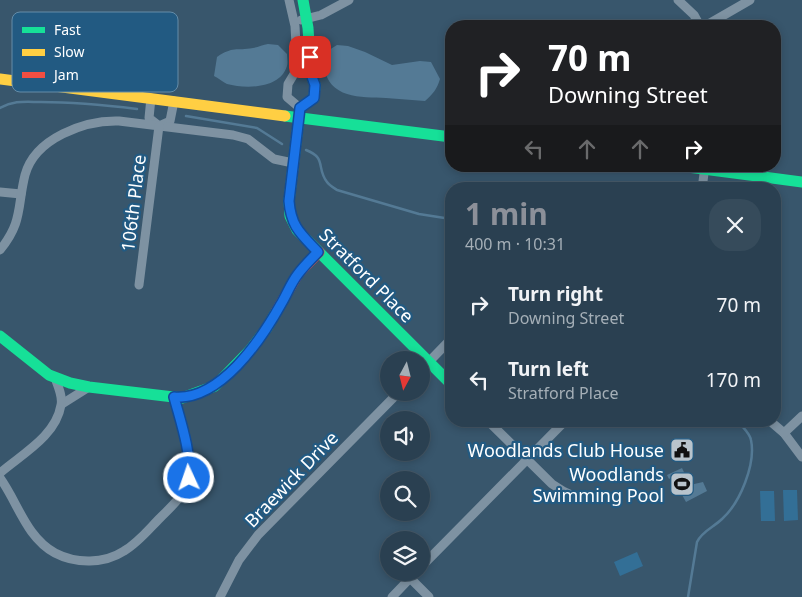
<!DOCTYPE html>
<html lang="en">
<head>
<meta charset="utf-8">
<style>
  :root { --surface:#2a4051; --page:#364b5b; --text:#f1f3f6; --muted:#a5afb7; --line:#465968; --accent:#8c9099 }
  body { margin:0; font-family:"Noto Sans",sans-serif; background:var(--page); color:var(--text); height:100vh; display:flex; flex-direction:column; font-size:19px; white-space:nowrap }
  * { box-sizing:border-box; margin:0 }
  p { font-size:16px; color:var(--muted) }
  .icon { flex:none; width:28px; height:28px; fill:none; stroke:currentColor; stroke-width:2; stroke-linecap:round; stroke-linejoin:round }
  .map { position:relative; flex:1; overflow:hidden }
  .details { position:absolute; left:445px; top:182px; width:336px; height:245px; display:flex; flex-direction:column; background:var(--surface); border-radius:20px; box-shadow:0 2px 8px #0003,0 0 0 1px var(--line) }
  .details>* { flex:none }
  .banner { position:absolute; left:445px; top:20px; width:336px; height:152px; border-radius:20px; box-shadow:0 2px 8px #0003,0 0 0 1px var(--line); background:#202124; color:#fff; overflow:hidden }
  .needle { width:32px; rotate:187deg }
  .tools { position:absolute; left:380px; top:351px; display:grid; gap:10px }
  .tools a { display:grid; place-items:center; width:50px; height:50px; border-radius:50%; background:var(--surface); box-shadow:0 2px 8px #0003,0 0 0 1px var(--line); font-size:25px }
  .pin { position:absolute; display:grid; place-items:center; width:42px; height:42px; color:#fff; margin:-21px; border-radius:10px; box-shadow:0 2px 8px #0006 }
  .me { position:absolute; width:55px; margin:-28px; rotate:357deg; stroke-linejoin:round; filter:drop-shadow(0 0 4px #0008) }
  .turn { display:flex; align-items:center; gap:18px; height:105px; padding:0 20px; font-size:22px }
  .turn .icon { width:65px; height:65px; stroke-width:2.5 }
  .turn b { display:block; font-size:35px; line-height:42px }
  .lanes { display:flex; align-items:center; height:48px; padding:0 20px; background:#0003; justify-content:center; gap:25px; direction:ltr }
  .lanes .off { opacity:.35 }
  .round { display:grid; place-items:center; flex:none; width:52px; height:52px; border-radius:20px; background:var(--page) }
  .overview { display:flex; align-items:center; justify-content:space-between; height:85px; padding:0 20px }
  h1 { font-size:30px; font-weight:700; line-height:38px; color:var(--accent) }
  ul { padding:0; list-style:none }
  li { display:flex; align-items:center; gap:15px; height:75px; padding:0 20px }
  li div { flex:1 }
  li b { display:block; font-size:19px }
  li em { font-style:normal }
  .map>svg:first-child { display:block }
  .green { fill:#336f96 }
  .water { fill:#547a95 }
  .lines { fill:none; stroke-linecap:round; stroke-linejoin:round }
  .stream { stroke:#547a95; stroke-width:2.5 }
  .street { stroke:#7e92a2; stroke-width:9 }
  .fast { stroke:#16e098; stroke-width:11 }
  .slow { stroke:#ffcf43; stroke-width:11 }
  .jam { stroke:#f24e42; stroke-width:11 }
  .route-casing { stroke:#114b97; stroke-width:12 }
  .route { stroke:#1a73e8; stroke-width:9 }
  .labels { text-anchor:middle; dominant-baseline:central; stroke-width:4.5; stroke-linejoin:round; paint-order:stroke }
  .street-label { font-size:18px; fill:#fff; stroke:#225a82 }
  .poi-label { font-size:18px; fill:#fff; stroke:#225a82; text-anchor:end }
  .key { fill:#225a82; stroke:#648ca8; stroke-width:1 }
  .key-label { font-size:14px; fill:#fff }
</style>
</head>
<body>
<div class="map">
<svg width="802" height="597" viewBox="0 0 802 597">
  <rect width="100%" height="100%" fill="#38566c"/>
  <g class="green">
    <path d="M783,490H797L798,520L784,521Z"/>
    <path d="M760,491H774L775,521H761Z"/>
    <path d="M637,552L643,566L620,576L614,562Z"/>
  </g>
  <g class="water">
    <path d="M268,44L278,45L287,54C287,57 288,63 287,66C280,89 246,89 227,84C223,82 218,78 214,76L217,57C233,46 236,51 253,48C258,47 263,45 268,44Z"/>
    <path d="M337,45L348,46L365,52L392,65L420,61L431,62L440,79C437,89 433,94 425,101C412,100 399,99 386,98C361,97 328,99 324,66C323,55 328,50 337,45Z"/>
    <path d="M682,468L690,485L703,482L707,491L686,502L672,477L669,479L667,475Z"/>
  </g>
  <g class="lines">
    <g class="stream">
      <path d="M0,108C14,100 26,102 41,102C74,102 105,105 137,109"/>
      <path d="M186,116L257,128L282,144"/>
      <path d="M306,150C327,158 316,168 327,182C329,185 334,188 337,190L419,214L451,219"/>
      <path d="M688,597L697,542C702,531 714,527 722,519C740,503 756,464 751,440C750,433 742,427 738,421"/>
    </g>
    <g class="street">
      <path d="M289,0L295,26L297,63L294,74L288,84L287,97L300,108"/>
      <path d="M678,0L694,15L700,26"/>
      <path d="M301,20L321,15L349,0"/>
      <path d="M705,26L750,0"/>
      <path d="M151,98L149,118L158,125"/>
      <path d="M161,125L170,121L174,101"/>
      <path d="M702,189L705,166"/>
      <path d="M0,192L21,194"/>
      <path d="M0,250C23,222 17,207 25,175C35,138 85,120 119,121L233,135L248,139L274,159L293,163"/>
      <path d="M139,285L159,126"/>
      <path d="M421,370L451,339"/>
      <path d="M62,404L89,387"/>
      <path d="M488,421L552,484L563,491L580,499"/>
      <path d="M770,421L784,433L802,457"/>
      <path d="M784,433L802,416"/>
      <path d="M0,473C22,454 56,436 61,405C63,397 58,386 55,378"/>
      <path d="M0,478C18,503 26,537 55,553C76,564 104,564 124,551C138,543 149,529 160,518C172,506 185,495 189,478C193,458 179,418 174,397"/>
      <path d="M421,567L565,421"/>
      <path d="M410,578L429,597"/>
      <path d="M220,597L239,560L258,535L399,392"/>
      <path d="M392,597L416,572"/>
    </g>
    <g class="fast">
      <path d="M303,0L308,28L311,74L315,85L314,98L300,108L289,201L290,216L297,230L451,384"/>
      <path d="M285,116L451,137"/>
      <path d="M680,166L802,182"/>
      <path d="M0,336L49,375L70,383L89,387L182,398L215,386L250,350L267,328L276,312"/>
    </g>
    <path class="slow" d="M0,79L285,116"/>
    <path class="jam" d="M276,312L298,274L319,252"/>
  </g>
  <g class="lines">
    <g class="route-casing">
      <path id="route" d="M189,478C191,451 181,423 174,397C220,401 261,340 281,304C287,294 291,283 298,274C304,266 311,259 318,252C301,234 291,227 289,201L300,108L314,98L315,85L311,74L310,57"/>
    </g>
    <use href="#route" class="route"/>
  </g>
  <defs>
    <g id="civic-square" transform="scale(1.25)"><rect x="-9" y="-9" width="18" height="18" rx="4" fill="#b9c4cc" stroke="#225a82"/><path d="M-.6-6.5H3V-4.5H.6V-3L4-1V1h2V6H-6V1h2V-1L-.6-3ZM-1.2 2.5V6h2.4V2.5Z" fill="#111"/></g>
    <g id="stadium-square" transform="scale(1.25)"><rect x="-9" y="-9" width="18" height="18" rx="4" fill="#b9c4cc" stroke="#225a82"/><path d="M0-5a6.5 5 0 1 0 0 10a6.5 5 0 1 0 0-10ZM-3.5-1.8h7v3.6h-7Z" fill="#111"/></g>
  </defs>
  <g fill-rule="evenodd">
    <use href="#civic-square" x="682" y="450"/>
    <use href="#stadium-square" x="682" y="484"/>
  </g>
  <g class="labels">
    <g class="street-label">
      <text transform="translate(133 203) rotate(-83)">106th Place</text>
      <text transform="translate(367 275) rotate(45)">Stratford Place</text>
      <text transform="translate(291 479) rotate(-46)">Braewick Drive</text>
    </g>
    <g class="poi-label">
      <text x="664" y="450">Woodlands Club House</text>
      <text x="664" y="474">Woodlands<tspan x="664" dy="21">Swimming Pool</tspan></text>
    </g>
  </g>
  <rect x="12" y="12" width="166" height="80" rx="8" class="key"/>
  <rect x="22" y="27" width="23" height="6" fill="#16e098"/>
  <rect x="22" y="49" width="23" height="7" fill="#ffcf43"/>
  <rect x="22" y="72" width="23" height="6" fill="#f24e42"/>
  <g class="key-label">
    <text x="54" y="35">Fast</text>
    <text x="54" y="57">Slow</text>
    <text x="54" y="80">Jam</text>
  </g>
</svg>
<div class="tools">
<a><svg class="needle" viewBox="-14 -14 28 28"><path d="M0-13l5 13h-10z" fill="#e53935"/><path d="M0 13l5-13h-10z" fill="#a5afb7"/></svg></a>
<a><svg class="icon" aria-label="sound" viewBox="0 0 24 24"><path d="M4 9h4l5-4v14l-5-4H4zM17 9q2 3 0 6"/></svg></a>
<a><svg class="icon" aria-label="search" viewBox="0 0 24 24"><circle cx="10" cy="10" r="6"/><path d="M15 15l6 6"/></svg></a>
<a><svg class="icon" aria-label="layers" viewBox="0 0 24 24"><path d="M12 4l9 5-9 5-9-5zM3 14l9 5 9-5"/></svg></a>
</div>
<div class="pin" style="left:310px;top:57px;background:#d93025"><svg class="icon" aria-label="arrive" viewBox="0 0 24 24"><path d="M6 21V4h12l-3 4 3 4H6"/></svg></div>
<svg class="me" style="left:189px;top:478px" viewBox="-20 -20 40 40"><circle r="17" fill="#1a73e8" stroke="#fff" stroke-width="3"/><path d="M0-11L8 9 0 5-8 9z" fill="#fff"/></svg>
<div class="banner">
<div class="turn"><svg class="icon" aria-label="right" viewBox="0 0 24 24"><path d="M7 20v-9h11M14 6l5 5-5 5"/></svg><div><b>70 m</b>Downing Street</div></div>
<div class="lanes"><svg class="icon off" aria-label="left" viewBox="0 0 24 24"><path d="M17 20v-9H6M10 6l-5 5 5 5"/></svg><svg class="icon off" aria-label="ahead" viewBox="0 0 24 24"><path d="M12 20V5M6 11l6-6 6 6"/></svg><svg class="icon off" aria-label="ahead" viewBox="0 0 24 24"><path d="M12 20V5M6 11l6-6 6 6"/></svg><svg class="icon" aria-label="right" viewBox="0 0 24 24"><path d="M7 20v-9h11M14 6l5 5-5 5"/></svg></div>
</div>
<section class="details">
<div class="overview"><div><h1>1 min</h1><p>400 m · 10:31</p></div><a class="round"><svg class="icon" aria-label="close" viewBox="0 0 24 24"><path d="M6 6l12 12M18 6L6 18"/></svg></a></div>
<ul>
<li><svg class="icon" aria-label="right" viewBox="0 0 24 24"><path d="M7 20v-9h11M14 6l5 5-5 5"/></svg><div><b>Turn right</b><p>Downing Street</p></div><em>70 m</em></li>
<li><svg class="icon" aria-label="left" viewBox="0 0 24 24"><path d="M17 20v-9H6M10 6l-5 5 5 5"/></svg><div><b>Turn left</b><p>Stratford Place</p></div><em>170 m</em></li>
</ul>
</section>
</div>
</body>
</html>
